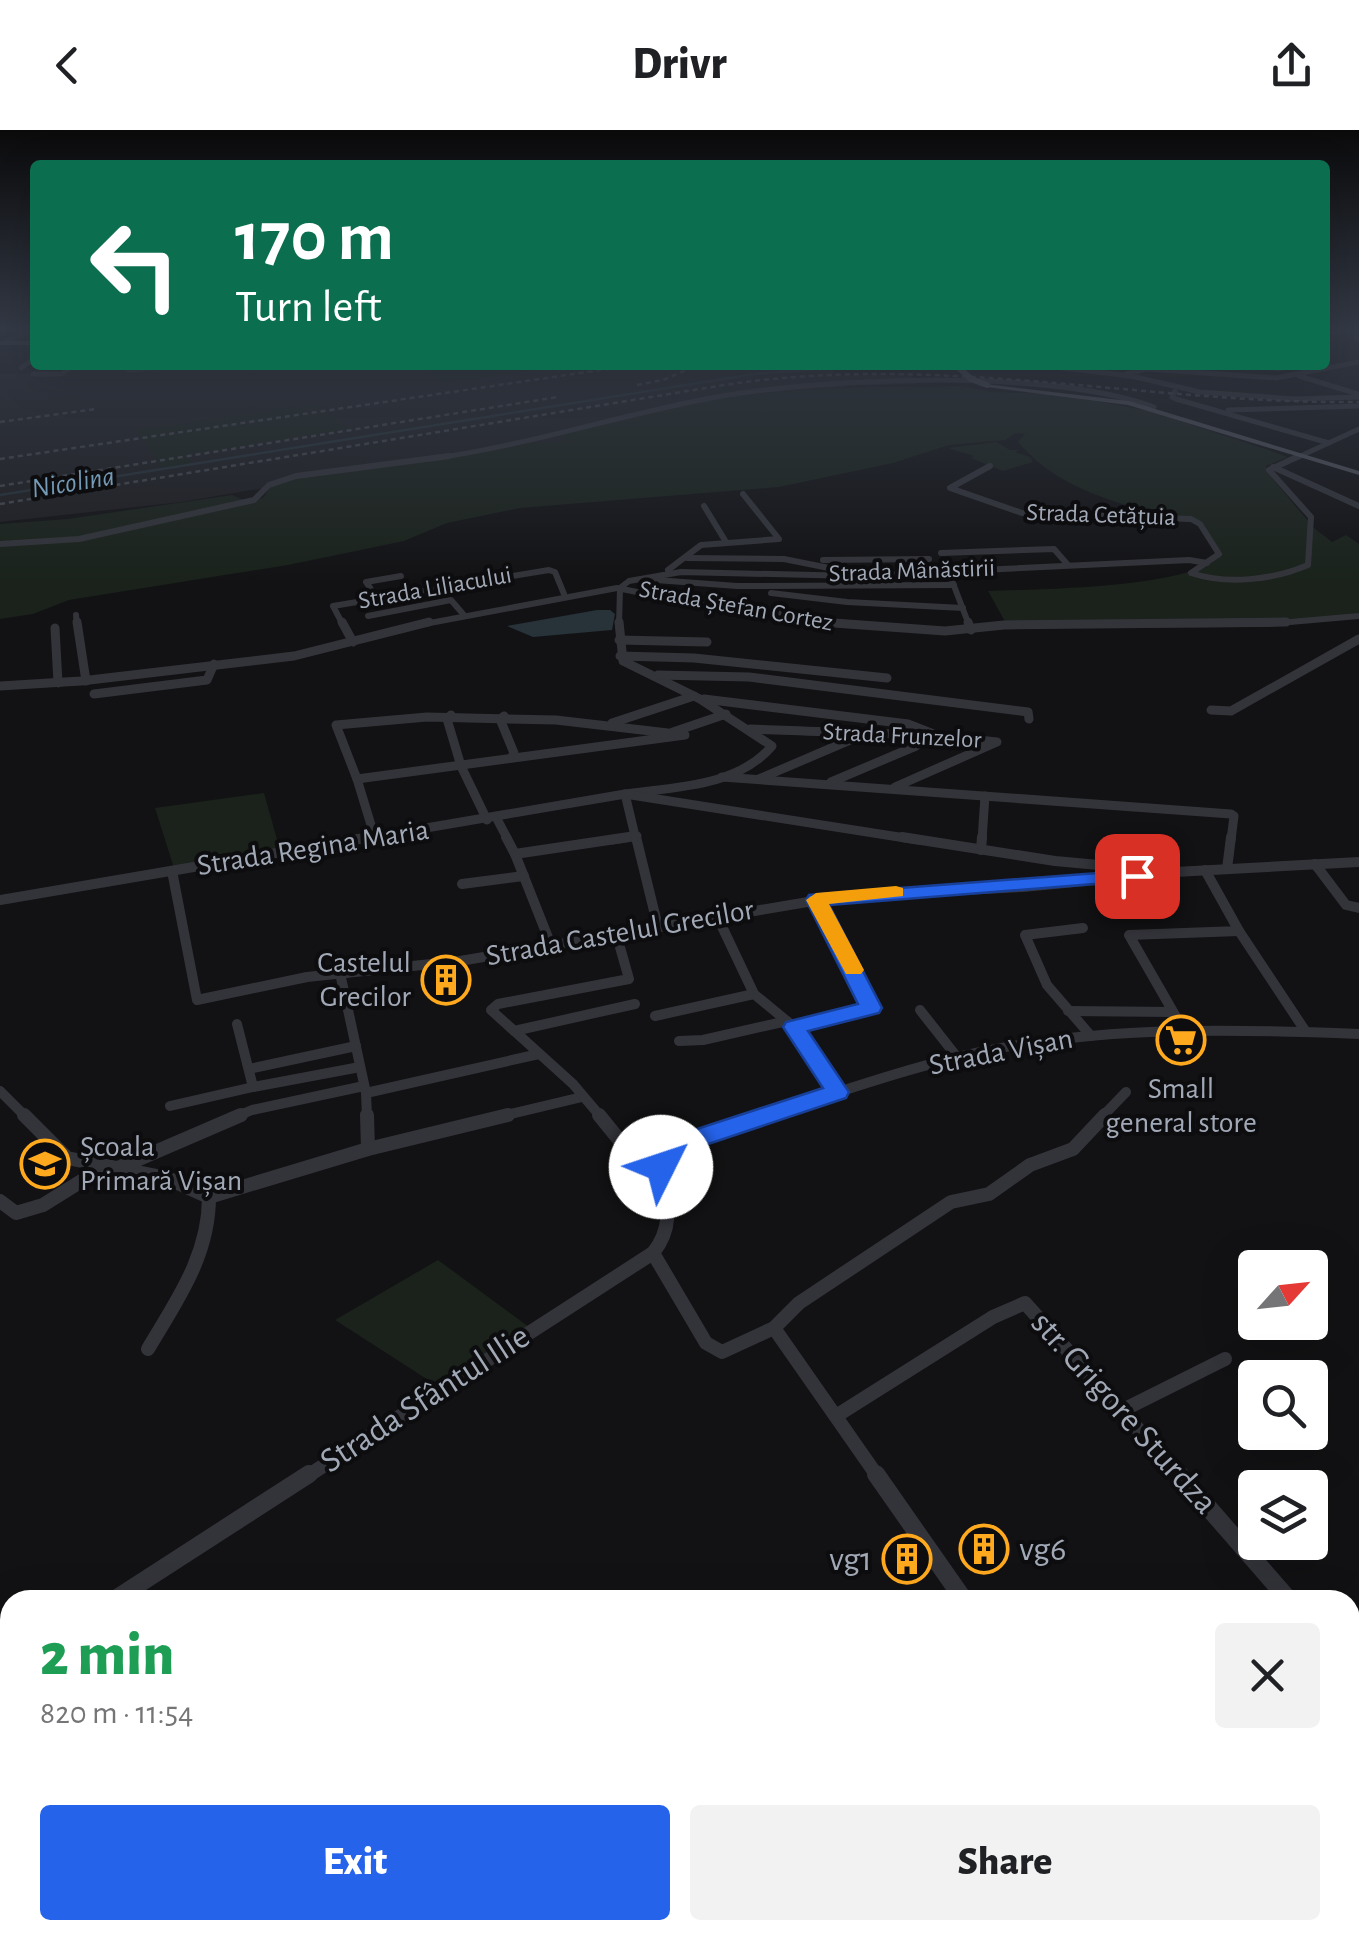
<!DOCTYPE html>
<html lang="en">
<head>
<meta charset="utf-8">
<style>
  :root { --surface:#fff; --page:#f2f2f2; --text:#202124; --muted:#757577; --accent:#2563eb }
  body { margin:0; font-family:"Alegreya Sans",sans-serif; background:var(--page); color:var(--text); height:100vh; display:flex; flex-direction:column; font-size:38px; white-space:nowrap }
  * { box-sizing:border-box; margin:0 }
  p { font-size:32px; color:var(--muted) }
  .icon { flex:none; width:55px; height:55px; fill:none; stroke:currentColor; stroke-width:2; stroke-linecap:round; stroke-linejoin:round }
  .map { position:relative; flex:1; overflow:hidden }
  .side { position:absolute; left:0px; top:1460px; width:1360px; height:350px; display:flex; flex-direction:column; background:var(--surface); border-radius:30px 30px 0 0; box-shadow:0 10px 40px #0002 }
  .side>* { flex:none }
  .guide { position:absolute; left:30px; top:30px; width:1300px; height:210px; border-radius:10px; box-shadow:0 10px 40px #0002; background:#0b6e4f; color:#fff; overflow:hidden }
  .needle { width:65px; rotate:63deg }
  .buttons { position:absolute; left:1238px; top:1120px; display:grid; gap:20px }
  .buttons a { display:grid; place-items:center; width:90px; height:90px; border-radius:10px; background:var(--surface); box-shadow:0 10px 40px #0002; font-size:50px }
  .pin { position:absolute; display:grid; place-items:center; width:85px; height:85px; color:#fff; margin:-42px; border-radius:20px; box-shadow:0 5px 15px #0006 }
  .me { position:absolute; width:110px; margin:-55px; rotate:49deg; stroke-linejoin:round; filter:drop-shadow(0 0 8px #0008) }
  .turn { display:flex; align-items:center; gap:35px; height:210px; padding:0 40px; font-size:45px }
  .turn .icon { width:130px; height:130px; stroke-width:2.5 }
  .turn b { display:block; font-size:70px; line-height:85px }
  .round { display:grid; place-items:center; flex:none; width:105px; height:105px; border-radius:10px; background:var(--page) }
  .head { display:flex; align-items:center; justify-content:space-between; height:170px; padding:0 40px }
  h1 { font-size:60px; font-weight:800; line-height:75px; color:#1e9e55 }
  .button { display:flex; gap:20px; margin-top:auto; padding:20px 40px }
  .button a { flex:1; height:115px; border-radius:10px; background:var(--accent); color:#fff; font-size:40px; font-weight:800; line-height:115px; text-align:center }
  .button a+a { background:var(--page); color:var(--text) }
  header { display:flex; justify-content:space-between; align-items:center; height:130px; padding:0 40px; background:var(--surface); font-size:45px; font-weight:800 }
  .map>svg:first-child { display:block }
  .built { fill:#1e1e21 }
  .green { fill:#1a221b }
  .water { fill:#273239 }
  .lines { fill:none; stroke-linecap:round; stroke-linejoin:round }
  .stream { stroke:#273239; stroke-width:2.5 }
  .minor-far5 { stroke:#33343a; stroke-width:5 }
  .minor-far4 { stroke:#33343a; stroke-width:6 }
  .minor-far3 { stroke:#33343a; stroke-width:9 }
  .minor-far2 { stroke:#33343a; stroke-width:10 }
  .minor-far1 { stroke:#33343a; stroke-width:14 }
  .minor { stroke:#33343a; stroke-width:18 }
  .major { fill:#4f5159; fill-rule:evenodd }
  .tram { stroke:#46484f; stroke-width:2.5 }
  .rail { stroke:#46484f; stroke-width:2.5; stroke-dasharray:5 4; stroke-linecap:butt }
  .major-bridge { stroke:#4f5159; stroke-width:6 }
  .route { fill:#2563eb; stroke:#184099; stroke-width:2.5 }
  .slow { fill:#f59e0b }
  .labels { text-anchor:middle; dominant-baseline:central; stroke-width:8; stroke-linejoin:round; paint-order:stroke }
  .far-street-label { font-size:25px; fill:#a2a9b6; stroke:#0d0d0f }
  .far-water-label { font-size:28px; font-style:italic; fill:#759ab5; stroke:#0d0d0f }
  .street-label { font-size:30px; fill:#a2a9b6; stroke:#0d0d0f }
  .poi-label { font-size:30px; fill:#a2a9b6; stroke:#0d0d0f; text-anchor:end }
  .near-street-label { font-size:35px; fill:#a2a9b6; stroke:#0d0d0f }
  .near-poi-label { font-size:35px; fill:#a2a9b6; stroke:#0d0d0f; text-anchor:start }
</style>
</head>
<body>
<header><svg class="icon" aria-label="back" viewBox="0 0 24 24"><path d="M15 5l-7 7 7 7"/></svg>Drivr<svg class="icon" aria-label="share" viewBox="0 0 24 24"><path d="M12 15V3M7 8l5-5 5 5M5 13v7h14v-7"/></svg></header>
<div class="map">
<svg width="1359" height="1810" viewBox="0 0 1359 1810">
  <rect width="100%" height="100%" fill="#121214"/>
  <path class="built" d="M135,235L139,242L197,235H826L838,245L910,243L916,254L849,256L841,247L847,257L716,267L559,305L569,311L553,315H518L181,372L0,392V244L60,243L70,236Z"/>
  <g class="green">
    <path d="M420,235H566L568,236L445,253Z"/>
    <path d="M727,256L736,265L854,257L963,256L990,262L1058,264L1149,281L1274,322L1287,327L1266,336V341L1314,398L1332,412L1346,405L1359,414V484L1268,494L1007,495L988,461C1037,459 1192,459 1222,424L1201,392C1137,380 1061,364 1018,312L1025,304L1016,303L1005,310L949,315L893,333L779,357L520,378L447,393L404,411L288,435L69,470L33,484L0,489V394L68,389L232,365L246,371L263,368L271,356L294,349L518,315L567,311L557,305L723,265L716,258Z"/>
    <path d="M319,274L348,299L186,325L192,333L163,338L136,300Z"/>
    <path d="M996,312L1010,320H1020L1015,322L1030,327L1033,332L1003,341L971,328L974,326L948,318Z"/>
    <path d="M264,663L280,720L174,738L155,678Z"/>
    <path d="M438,1130L529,1197L436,1255L335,1190Z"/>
    <path d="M250,1800H471L457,1810H247L245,1806Z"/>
    <path d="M686,1800H867L877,1810H678Z"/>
  </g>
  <path class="water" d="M597,480H610L615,484L612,500L533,507L507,496Z"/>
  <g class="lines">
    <g class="stream">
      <path d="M1239,235L1279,240L1299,235"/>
      <path d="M0,365L755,244L858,235"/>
    </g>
    <g class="minor-far5">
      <path d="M1349,199L1359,210"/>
      <path d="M6,211L35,199"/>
      <path d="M137,235L129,240L188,235"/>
      <path d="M1038,235L1131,246L1200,262L1294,269L1359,267"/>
      <path d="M1255,235H1276"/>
      <path d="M21,238L35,228"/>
      <path d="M33,244H61L75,235"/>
      <path d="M1126,244L1146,239L1276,248L1359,232"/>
      <path d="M1299,246L1358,264"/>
      <path d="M1175,261L1172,267L1176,269L1329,313"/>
      <path d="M1228,280L1359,276"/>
      <path d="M430,329C524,316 613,287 706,269C820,247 1046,238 1154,277L1150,279"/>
      <path d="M1294,329L1359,299"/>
    </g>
    <g class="minor-far4">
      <path d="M990,336L950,358L1022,383L1191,389L1200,394L1219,424L1191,443C1227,455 1273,450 1308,435L1311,387L1269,340L1299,326"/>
      <path d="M1273,337L1359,376"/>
      <path d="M704,376L726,412"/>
      <path d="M0,414L79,409L254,370L269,355L296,346L449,326"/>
      <path d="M941,423L1054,419L1068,435"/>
      <path d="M687,428L784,429L849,442"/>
      <path d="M823,430L929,429"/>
      <path d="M668,440L701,415L779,409L743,364"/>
      <path d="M951,448L969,495"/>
      <path d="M656,450L737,456L954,455"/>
      <path d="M620,458L629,451L681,442L856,446L1189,430L1207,433"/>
      <path d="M771,463L847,472L963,478"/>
      <path d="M377,468L366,452L401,446"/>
      <path d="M76,485L77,495"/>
      <path d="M368,486L451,470L463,484"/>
      <path d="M343,495L333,476L549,440L555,442L564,464"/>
      <path d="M419,495L617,458L702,475L774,481L815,492L857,495"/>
      <path d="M619,495L620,458"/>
      <path d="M1036,495L1268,494L1359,486"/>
    </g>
    <g class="minor-far3">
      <path d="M77,492L86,551"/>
      <path d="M342,492L353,512"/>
      <path d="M619,492L623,531L700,569L772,616C737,657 675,657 625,664L636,710"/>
      <path d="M820,492L945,501L1004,495L1286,492"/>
      <path d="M968,492L971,500"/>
      <path d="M55,498L58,553"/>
      <path d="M619,510L707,512"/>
      <path d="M620,526L694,528L887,548"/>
      <path d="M658,545L749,547L1028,582L1029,589"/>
      <path d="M0,556L81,551L294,526L429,492"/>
      <path d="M94,564L207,550L214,534"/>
      <path d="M704,569L908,594L936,605"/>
      <path d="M1211,580L1231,581L1359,509"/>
      <path d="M451,585L447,589L461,636L487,690"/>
      <path d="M504,586L500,589L514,623L511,628"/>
      <path d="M427,587L556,590L685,605L357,649L336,595Z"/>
      <path d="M612,593L694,566"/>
      <path d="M750,599C832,603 916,602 997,612L895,657"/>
      <path d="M673,602L726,584"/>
      <path d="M722,647L1231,684L1234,686L1231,710"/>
      <path d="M357,649L375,708"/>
      <path d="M759,649L857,607"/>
      <path d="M831,652L916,616L923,607"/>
      <path d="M497,689L508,710"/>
      <path d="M356,710L625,664L918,710"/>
      <path d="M612,710L637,706"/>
      <path d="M982,710L985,666"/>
    </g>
    <g class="minor-far2">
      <path d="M506,707L515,724L629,707"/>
      <path d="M636,707L658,797"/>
      <path d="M902,707L1055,731L1175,742L1359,732"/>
      <path d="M981,720L982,707"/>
      <path d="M515,724L551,815"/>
      <path d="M1315,734L1346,775L1359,778"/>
      <path d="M1227,739L1231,707"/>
      <path d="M172,741L197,870L307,847L460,831L843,766L1023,757L1148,745"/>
      <path d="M462,754L524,746"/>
      <path d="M0,770L370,707"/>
      <path d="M717,786L754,864L794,897L837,962"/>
      <path d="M1083,798L1025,805L1047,855L1091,906"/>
      <path d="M1239,801L1306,902"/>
      <path d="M340,843L366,963L367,987"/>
      <path d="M920,880L957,927"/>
      <path d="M1068,881L1172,882"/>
      <path d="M655,886L754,864"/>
      <path d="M237,894L253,957L360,937"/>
      <path d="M794,897L871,879L816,770"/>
      <path d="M1183,899L1129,805L1239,801L1205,740"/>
      <path d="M514,901L635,874"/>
      <path d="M679,911L703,910L787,891"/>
      <path d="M249,939L356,916"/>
      <path d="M0,961L26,987"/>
      <path d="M366,963L539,924"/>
      <path d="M170,976L253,957"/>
      <path d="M235,987L252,980L364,956"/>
      <path d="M498,987L582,967"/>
      <path d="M601,987L573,954L491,880L498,874L629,849L616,803"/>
      <path d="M758,987C834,965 907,937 985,921C1108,896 1234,899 1359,904"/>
      <path d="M1102,987L1126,962"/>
    </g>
    <g class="minor-far1">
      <path d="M24,985L67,1028L167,1048L209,1067C209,1126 177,1170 148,1219"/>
      <path d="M367,985L368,1019"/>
      <path d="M599,985L625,1017L661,1030"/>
      <path d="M661,1030L692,1008L766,985"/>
      <path d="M118,1038L241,985"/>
      <path d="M209,1067L368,1019L508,985"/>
      <path d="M0,1071L16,1083L43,1075L104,1037"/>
      <path d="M653,1123L706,1213L722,1222L774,1198L799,1173L951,1072L989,1064L1030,1035L1073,1019L1105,985"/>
      <path d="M774,1198L878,1347"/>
      <path d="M1123,1280L1225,1229"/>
      <path d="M836,1286L993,1187L1025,1173L1181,1347"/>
      <path d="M306,1347L653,1123C677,1093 665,1065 661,1030"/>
    </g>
    <g class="minor">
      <path d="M876,1344L964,1470"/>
      <path d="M1179,1344L1289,1470"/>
      <path d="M114,1470L309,1344"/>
      <path d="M0,1540L10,1533"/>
      <path d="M1350,1540L1359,1550"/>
      <path d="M1094,1800L1101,1810"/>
    </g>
    <g class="major">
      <path d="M1359,199V203L1325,205V201Z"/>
      <rect x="0" y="211" width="35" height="4"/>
      <path d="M985,254L1129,271L1359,341V345L1128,275L987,257Z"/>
    </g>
    <path class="tram" d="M1325,204L1359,202"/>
    <g class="rail">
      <path d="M637,255L663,250L698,235"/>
      <path d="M0,292L96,279"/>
      <path d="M0,329L634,235"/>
      <path d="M0,356L558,267"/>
      <path d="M0,374L724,255C942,222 1142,274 1359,272"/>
    </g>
    <path class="major-bridge" d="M956,235L971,249L987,255"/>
  </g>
  <linearGradient id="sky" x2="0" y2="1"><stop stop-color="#0a0a0b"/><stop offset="0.44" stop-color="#333945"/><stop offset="1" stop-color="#333945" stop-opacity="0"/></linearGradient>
  <rect width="1359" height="452" fill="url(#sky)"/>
  <path class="route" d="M1137,740L1144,742V750L829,775L882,878L879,883L808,901L849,962L846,968L684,1022L676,1028L670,1043H652L649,1037L656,1017L666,1009L823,958L783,897L786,892L858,874L806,770L809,765Z"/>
  <path class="slow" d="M896,756L903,758V766L829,774L864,840L861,844H846L806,770L816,763Z"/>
  <defs>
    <g id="building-ring" transform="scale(2.5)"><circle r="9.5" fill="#0d0d0f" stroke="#ffa91f" stroke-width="1.5"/><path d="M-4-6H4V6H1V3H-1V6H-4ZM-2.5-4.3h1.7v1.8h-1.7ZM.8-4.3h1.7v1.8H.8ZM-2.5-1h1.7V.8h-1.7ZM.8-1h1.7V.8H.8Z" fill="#ffa91f"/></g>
    <g id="supermarket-ring" transform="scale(2.5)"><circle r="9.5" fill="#0d0d0f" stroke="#ffa91f" stroke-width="1.5"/><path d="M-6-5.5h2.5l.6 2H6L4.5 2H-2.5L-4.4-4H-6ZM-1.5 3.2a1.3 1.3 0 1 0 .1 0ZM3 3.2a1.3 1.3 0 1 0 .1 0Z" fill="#ffa91f"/></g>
    <g id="school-ring" transform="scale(2.5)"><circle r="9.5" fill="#0d0d0f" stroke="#ffa91f" stroke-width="1.5"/><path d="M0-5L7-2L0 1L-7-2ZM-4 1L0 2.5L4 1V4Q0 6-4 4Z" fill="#ffa91f"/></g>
  </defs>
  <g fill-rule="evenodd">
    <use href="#building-ring" x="446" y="850"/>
    <use href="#supermarket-ring" x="1181" y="910"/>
    <use href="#school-ring" x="45" y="1034"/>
    <use href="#building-ring" x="984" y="1419"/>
    <use href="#building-ring" x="907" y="1429"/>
  </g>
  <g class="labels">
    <g class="far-street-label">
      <text transform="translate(1101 385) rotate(2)">Strada Cetățuia</text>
      <text transform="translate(912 441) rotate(-2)">Strada Mânăstirii</text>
      <text transform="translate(435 458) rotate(-10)">Strada Liliacului</text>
      <text transform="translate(736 476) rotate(10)">Strada Ștefan Cortez</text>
      <text transform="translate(902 606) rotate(3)">Strada Frunzelor</text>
    </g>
    <g class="far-water-label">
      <text transform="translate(73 353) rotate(-9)">Nicolina</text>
    </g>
    <g class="street-label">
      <text transform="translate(313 718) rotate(-9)">Strada Regina Maria</text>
      <text transform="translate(620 803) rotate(-10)">Strada Castelul Grecilor</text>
      <text transform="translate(1001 922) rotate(-11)">Strada Vișan</text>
    </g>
    <g class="poi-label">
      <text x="411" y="833">Castelul<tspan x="411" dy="34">Grecilor</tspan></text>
      <text x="1181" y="959" text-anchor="middle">Small<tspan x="1181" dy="34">general store</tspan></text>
      <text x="80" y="1017" text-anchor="start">Școala<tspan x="80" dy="34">Primară Vișan</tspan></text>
    </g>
    <g class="near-street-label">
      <text transform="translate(425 1269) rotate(-33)">Strada Sfântul Ilie</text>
      <text transform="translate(1124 1283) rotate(48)">str. Grigore Sturdza</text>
    </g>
    <g class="near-poi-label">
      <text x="1019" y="1419">vg6</text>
      <text x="872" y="1429" text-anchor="end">vg1</text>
    </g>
  </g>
</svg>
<div class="buttons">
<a><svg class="needle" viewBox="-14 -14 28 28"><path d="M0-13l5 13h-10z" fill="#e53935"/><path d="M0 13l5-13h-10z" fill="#757577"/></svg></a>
<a><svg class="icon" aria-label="search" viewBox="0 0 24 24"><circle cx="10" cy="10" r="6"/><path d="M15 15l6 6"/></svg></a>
<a><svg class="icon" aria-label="layers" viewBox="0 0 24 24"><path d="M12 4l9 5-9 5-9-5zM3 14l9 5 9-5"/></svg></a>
</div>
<div class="pin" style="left:1137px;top:746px;background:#d93025"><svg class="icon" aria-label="arrive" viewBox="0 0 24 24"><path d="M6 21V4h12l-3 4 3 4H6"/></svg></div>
<svg class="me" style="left:661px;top:1037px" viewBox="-20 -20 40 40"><circle r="19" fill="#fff"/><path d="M0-13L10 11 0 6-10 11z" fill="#2563eb"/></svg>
<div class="guide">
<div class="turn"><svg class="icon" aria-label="left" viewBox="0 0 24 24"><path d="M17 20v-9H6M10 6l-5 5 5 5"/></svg><div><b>170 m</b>Turn left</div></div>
</div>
<section class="side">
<div class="head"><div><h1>2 min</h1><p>820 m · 11:54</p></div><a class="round"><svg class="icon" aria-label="close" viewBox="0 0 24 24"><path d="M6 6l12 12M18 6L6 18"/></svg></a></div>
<div class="button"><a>Exit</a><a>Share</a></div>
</section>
</div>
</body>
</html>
